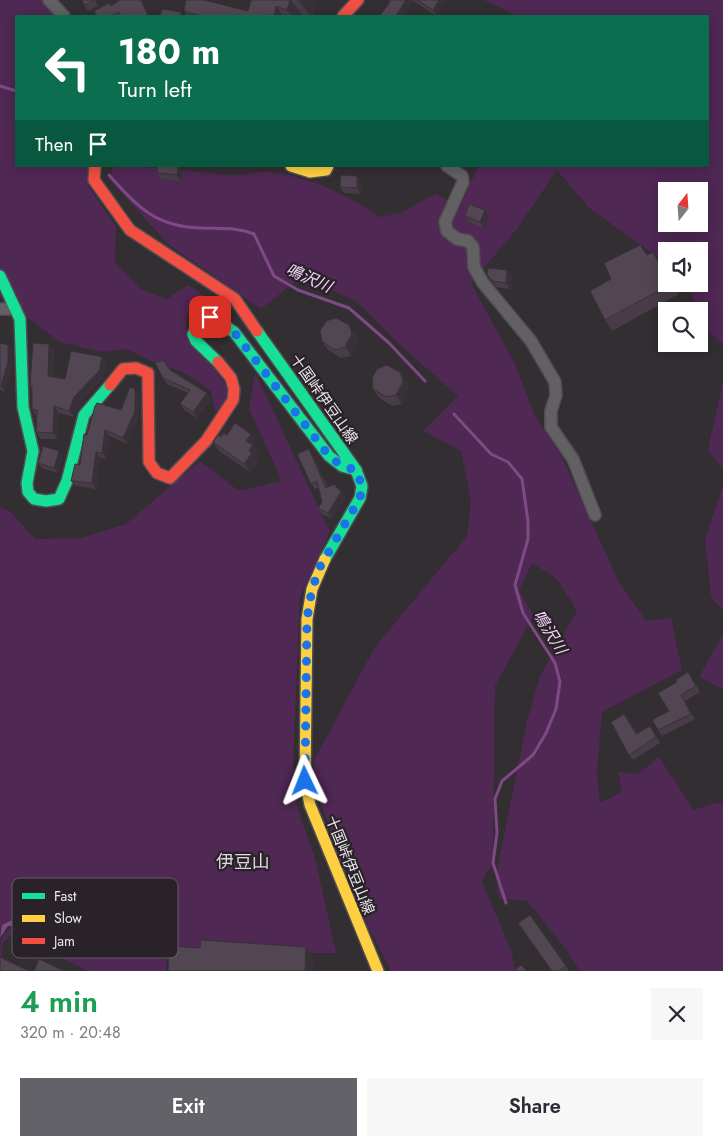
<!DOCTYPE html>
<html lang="en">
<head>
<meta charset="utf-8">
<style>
  :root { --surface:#fff; --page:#f7f7f7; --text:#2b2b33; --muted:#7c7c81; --accent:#646269 }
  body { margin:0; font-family:Jost,"Noto Sans JP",sans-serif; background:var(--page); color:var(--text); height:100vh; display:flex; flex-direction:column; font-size:19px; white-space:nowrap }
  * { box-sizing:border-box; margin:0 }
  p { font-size:16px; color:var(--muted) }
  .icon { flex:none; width:28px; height:28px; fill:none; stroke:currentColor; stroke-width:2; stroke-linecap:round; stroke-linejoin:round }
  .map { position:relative; height:971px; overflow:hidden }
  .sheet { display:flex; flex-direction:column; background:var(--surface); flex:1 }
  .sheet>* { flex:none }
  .guide { position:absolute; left:15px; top:15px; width:694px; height:152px; border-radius:0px; box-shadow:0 2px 12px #0003; background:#0b6e4f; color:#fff; overflow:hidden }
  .needle { width:32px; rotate:17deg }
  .buttons { position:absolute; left:658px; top:182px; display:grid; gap:10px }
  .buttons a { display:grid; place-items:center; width:50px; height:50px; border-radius:0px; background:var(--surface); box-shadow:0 2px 12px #0003; font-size:25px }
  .pin { position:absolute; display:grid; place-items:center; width:42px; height:42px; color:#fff; margin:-21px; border-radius:10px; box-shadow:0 2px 8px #0006 }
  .me { position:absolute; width:55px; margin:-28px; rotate:358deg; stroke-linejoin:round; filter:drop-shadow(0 0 4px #0008) }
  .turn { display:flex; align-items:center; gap:18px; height:105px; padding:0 20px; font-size:22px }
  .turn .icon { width:65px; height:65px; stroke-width:2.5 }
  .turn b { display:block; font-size:35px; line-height:42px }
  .then { display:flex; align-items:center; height:48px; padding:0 20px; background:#0003; gap:10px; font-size:19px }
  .round { display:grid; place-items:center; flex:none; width:52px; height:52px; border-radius:0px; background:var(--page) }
  .overview { display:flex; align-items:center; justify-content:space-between; height:85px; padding:0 20px }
  h1 { font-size:30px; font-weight:600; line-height:38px; color:#1e9e55 }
  .cta { display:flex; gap:10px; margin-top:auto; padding:10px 20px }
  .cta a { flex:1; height:58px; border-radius:0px; background:var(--accent); color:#fff; font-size:20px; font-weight:600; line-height:58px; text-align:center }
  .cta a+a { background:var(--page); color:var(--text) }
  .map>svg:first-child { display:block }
  .green { fill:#4f2854; fill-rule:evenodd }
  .water { fill:#7f4986 }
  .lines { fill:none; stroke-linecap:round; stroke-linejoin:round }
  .stream { stroke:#7f4986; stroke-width:3 }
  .street-casing { stroke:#504d50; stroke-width:14 }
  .fast-casing { stroke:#504d50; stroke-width:14 }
  .slow-casing { stroke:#504d50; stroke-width:14 }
  .jam-casing { stroke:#504d50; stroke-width:14 }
  .street { stroke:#626063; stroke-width:11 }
  .fast { stroke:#16e098; stroke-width:11 }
  .slow { stroke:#ffcf43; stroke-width:11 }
  .jam { stroke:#f24e42; stroke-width:11 }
  .wall { fill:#473c47 }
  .shaded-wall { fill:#39313a }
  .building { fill:#524653; stroke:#39313a }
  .route { stroke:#1a73e8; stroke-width:9; stroke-dasharray:0 16.2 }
  .labels { text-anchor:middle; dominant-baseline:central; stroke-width:4.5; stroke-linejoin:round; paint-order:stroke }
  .street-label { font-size:15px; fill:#eae7eb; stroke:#292329 }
  .water-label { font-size:16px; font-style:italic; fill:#f4d3f7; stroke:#292329 }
  .quarter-label { font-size:18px; fill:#dfd8e0; stroke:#292329 }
  .key { fill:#292329; stroke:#635e63; stroke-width:1 }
  .key-label { font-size:14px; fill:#eae7eb }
</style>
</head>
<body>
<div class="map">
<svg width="723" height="971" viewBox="0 0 723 971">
  <rect width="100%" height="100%" fill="#322e32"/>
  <g class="green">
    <path d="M0,0H44L56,16H16V166H90L88,186L116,226L115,263L142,290L167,299L188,285L218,305L186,314V333L233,394L215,413L211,391L183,372L158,364L126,349L102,352L60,342L0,296Z"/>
    <path d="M484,0H723V344L707,330L687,284H699V251H666V263L589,208L557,170L517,229L471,283L514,362L535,416L561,455L619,582L646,621L671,618L682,670L602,712L597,771L600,803L622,792L618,772L638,774L659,757L694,810L715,803H723V971H580L565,948L527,901L499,898L496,876L527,721L540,676L577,611L557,579L532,563L519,591L534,615L495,686L493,863L482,881L512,953L515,971H391L369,928L319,800L313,762L375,647L467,536L471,501L461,451L423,431L458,396L402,347L356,301L301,277L261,309L168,244L109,179L114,166C153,166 191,172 229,175C243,177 257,170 271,172C311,177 348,195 380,217L400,213L435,194L460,207L478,166H708V16H517ZM666,191H699V224H666Z"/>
    <path d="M255,372L330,532L300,597L293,766L296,803L316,862L336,953L167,955L166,971H88L13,934L3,942L0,963C0,937 0,931 23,923L16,918L5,923L0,931V507L11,512L35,539L81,538L126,524L200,461L239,491L282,481L249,409Z"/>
    <path d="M723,381V469L708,450Z"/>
    <path d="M723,485V611L711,597L705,540Z"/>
    <path d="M723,634V689L699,677Z"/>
  </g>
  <path class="water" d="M16,918L27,926L21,931L13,926H8L0,938L2,925Z"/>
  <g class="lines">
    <g class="stream">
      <path d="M0,86L16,91"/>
      <path d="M109,175C137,206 155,227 200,228C219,229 237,227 254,234L274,276L298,290L349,308L389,343L425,381"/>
      <path d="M454,414L491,454L508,462L522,479L528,521V539L515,585L523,613L555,663L560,682L556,709L546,733L533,755L502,781L495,799L497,833L493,863L506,903"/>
    </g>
    <g class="street-casing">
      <g id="street">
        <path d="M49,0L64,16"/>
        <path d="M447,166L462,176L463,182L445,222L447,231L457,239L468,241L473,247L474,267L483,283L531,341L555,382L556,395L551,411V427L573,459L595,515"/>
        <path d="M0,309H16"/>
      </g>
    </g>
    <g class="fast-casing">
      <g id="fast">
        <path d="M0,276L20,319L23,407L33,451L27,483L28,492L34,499L46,501L59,499L67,481L84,415L110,385"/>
        <path d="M257,331L356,470L362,486L360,498L325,559"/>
        <path d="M218,362L196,341L193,334L202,318L215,319L234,332L329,456L342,466L356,470"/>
      </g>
    </g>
    <g class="slow-casing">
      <g id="slow">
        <path d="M291,166L310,172L326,170L328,166"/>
        <path d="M325,559L312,589L307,619L305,781L310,805L378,971"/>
      </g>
    </g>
    <g class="jam-casing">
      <g id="jam">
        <path d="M343,16L358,0"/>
        <path d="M95,166L94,180L130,230L235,299L257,331"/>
        <path d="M110,385L123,369L136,368L148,373L149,462L157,473L170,478L206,441L233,400L234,389L231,378L218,362"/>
      </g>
    </g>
    <use href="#street" class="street"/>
    <use href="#fast" class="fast"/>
    <use href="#slow" class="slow"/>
    <use href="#jam" class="jam"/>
  </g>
  <g class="wall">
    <path d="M95,0L98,6L88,11L84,5Z"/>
    <path d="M251,0H316V1L313,16H187L184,11H248Z"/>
    <path d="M389,0H446L437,16L413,1L390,2Z"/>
    <path d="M109,3L111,6L147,9L150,16H97Z"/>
    <path d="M182,171L181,181L161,179L157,173Z"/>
    <path d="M361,181V194L344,193L340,187Z"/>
    <path d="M465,216H489L484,228L469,222Z"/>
    <path d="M647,255L660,263L666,284H673L679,294L612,331L605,320Z"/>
    <path d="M507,270L512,275L510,289L496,287L487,275Z"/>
    <path d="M355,333L358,343L351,356L341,358L328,350L322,341Z"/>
    <path d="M0,343L8,345L12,351V367L5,392L0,390Z"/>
    <path d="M54,350L53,377L65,379L102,357L106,364L103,378L79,404L74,417L59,413L58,439H41L36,432L37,416H36L32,409V389L30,386Z"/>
    <path d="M170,370L207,393L211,399L197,418L184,410L180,404L188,393L167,384L163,378Z"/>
    <path d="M407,381L409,391L402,404L392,406L379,398L373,389Z"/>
    <path d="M139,395V417L127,444L109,436L107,459L100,458L96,489L76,486L71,481L80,465L87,435L121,410Z"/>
    <path d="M227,435L257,443L254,447L259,454L256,459L258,462L250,472L219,451L213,442L221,437Z"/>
    <path d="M313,455L328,487L341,492L345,498L332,519L322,514L318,508L322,502L318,488L315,489L311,484Z"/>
    <path d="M63,457L58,473L42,468L38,463Z"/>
    <path d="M692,678L700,692L685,701L695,719L662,736L658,730L669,711Z"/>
    <path d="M624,714L637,733L654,732L660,743L633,760L629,755Z"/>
    <path d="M530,915L569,971H552Z"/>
    <path d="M50,929L40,942L32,937L28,931Z"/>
  </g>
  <g class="shaded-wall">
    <path d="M141,0L147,9L150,16H148Z"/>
    <path d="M290,0H291L303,16H292L287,10Z"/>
    <path d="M298,0H316V1L313,16H310Z"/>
    <path d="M406,0H413V1L404,16H396Z"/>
    <path d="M439,0H446L437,16L433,10Z"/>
    <path d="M276,6L283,16H274Z"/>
    <path d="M178,166H179L182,171L181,181L177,175Z"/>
    <path d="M357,176L361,181V194L357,188Z"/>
    <path d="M485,210L489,216L484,228L480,222Z"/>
    <path d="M653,252L666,273V275Z"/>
    <path d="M507,270L512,275L510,289L506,283Z"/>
    <path d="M349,325L355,333L358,343L351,356L345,347Z"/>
    <path d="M49,344L54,350L52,383L48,376Z"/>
    <path d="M8,345L12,351V367L5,392L1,386Z"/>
    <path d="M102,357L106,364L103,378L79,404L74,417L69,411L74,397Z"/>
    <path d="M400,372L407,381L409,391L402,404L396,395Z"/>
    <path d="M135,389L139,395V417L127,444L123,438Z"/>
    <path d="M207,393L211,399L197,418L193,412Z"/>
    <path d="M54,406L59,413L58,439L53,433Z"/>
    <path d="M105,430L109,436L107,459L102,453Z"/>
    <path d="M251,434L257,443L254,447L259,454L256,459L258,462L250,472L244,464L249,451L246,441Z"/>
    <path d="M309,449L313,455L330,494L326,488Z"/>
    <path d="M59,451L63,457L58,473L54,468Z"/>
    <path d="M96,452L100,458L96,489L92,483Z"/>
    <path d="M341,492L345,498L332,519L328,513Z"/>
    <path d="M681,695L685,701L695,719L691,714Z"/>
    <path d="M46,924L50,929L40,942L36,936Z"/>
    <path d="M306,947L314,959V971H305Z"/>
  </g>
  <g class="building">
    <path d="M82,0H93L94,1L84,5Z"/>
    <path d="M120,0H141L148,16H121L119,12L111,16H97L94,11L109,3L111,6Z"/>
    <path d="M186,0H204L248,11L251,0H290L287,10L276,6L274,16L264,15V16H202L184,11Z"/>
    <path d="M391,0H406L396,16H380Z"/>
    <path d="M417,0H439L433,10Z"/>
    <path d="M162,9L181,12V16H160Z"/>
    <path d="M157,166H178L177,175L157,173Z"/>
    <path d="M341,175L357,176V188L340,187Z"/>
    <path d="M469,204L485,210L480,222L465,216Z"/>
    <path d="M640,245L647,255L653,252L666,275V284H671L605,320L590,291L611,279L604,263Z"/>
    <path d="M488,268L507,270L506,283L492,281L487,275Z"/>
    <path d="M336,318L349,325L352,334L345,347L335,350L322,341L320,331L326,321Z"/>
    <path d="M0,343L8,345V361L1,386H0Z"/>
    <path d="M33,343L49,344L48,376L65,379L71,351L102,357L99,371L74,397L69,411L54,406L53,433L36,432L37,410L32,409V386H30Z"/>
    <path d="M163,360L170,370L207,393L193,412L180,404L190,390L163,378L155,363Z"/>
    <path d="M387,365L400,372L403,382L396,395L386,397L373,389L372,378L377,369Z"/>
    <path d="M130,387L135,389V411L123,438L105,430L102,453L96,452L92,483L71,481L75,464L80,465L84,434L87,435L95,406L97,403L121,410Z"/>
    <path d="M235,423L251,434L246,441L253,445L249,451L252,453L244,464L213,442L218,435L221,437L223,433L227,435Z"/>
    <path d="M43,446L59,451L54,468L38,463Z"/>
    <path d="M309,449L326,488L334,484L341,492L328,513L318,508L322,502L317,481L311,484L297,454Z"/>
    <path d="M688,672L696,686L681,695L691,714L658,730L652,720L669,711L658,693L677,682L675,680Z"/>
    <path d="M624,714L636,734L650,726L656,737L629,755L611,722Z"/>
    <path d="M530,915L566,966L559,971H552L518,923Z"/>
    <path d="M201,940L306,947L305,971H168L169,946L200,948Z"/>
    <path d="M0,957L29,971H0Z"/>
    <path d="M39,959L64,971H34Z"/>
    <path d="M521,965L527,971H514Z"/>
  </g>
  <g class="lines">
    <path class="route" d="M210,317L220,320L234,332L329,456L342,466L356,470L362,486L360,498L320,567L312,589L307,619L305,781"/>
  </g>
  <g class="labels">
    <g class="street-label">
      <text transform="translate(324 399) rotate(55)">十国峠伊豆山線</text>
      <text transform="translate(350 865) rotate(68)">十国峠伊豆山線</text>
    </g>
    <g class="water-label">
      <text transform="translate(309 278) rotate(24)">鳴沢川</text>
      <text transform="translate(550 632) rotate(58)">鳴沢川</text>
    </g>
    <g class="quarter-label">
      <text x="243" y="862">伊豆山</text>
    </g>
  </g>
  <rect x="12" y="878" width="166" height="80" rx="8" class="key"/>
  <rect x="22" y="893" width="23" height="6" fill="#16e098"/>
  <rect x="22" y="915" width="23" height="7" fill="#ffcf43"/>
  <rect x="22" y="938" width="23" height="6" fill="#f24e42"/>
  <g class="key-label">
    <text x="54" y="901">Fast</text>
    <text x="54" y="923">Slow</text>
    <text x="54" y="946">Jam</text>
  </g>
</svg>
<div class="buttons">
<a><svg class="needle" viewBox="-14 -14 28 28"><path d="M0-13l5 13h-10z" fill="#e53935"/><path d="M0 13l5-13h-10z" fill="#7c7c81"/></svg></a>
<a><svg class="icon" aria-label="sound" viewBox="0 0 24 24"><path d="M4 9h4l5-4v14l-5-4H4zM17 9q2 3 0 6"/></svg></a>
<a><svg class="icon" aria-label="search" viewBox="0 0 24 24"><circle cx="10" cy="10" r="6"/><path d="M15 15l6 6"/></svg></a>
</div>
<div class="pin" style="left:210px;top:317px;background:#d93025"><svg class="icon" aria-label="arrive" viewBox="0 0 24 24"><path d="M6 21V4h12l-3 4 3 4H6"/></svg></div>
<svg class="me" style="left:305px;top:781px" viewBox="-20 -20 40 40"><path d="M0-17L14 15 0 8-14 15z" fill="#1a73e8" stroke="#fff" stroke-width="4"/></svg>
<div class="guide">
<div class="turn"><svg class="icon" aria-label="left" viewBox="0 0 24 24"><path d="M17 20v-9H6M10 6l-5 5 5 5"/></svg><div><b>180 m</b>Turn left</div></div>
<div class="then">Then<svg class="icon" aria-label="arrive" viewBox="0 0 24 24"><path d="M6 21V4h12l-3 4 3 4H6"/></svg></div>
</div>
</div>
<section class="sheet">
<div class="overview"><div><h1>4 min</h1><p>320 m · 20:48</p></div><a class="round"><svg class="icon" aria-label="close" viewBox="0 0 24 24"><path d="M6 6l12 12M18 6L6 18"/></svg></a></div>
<div class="cta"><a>Exit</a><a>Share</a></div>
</section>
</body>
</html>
